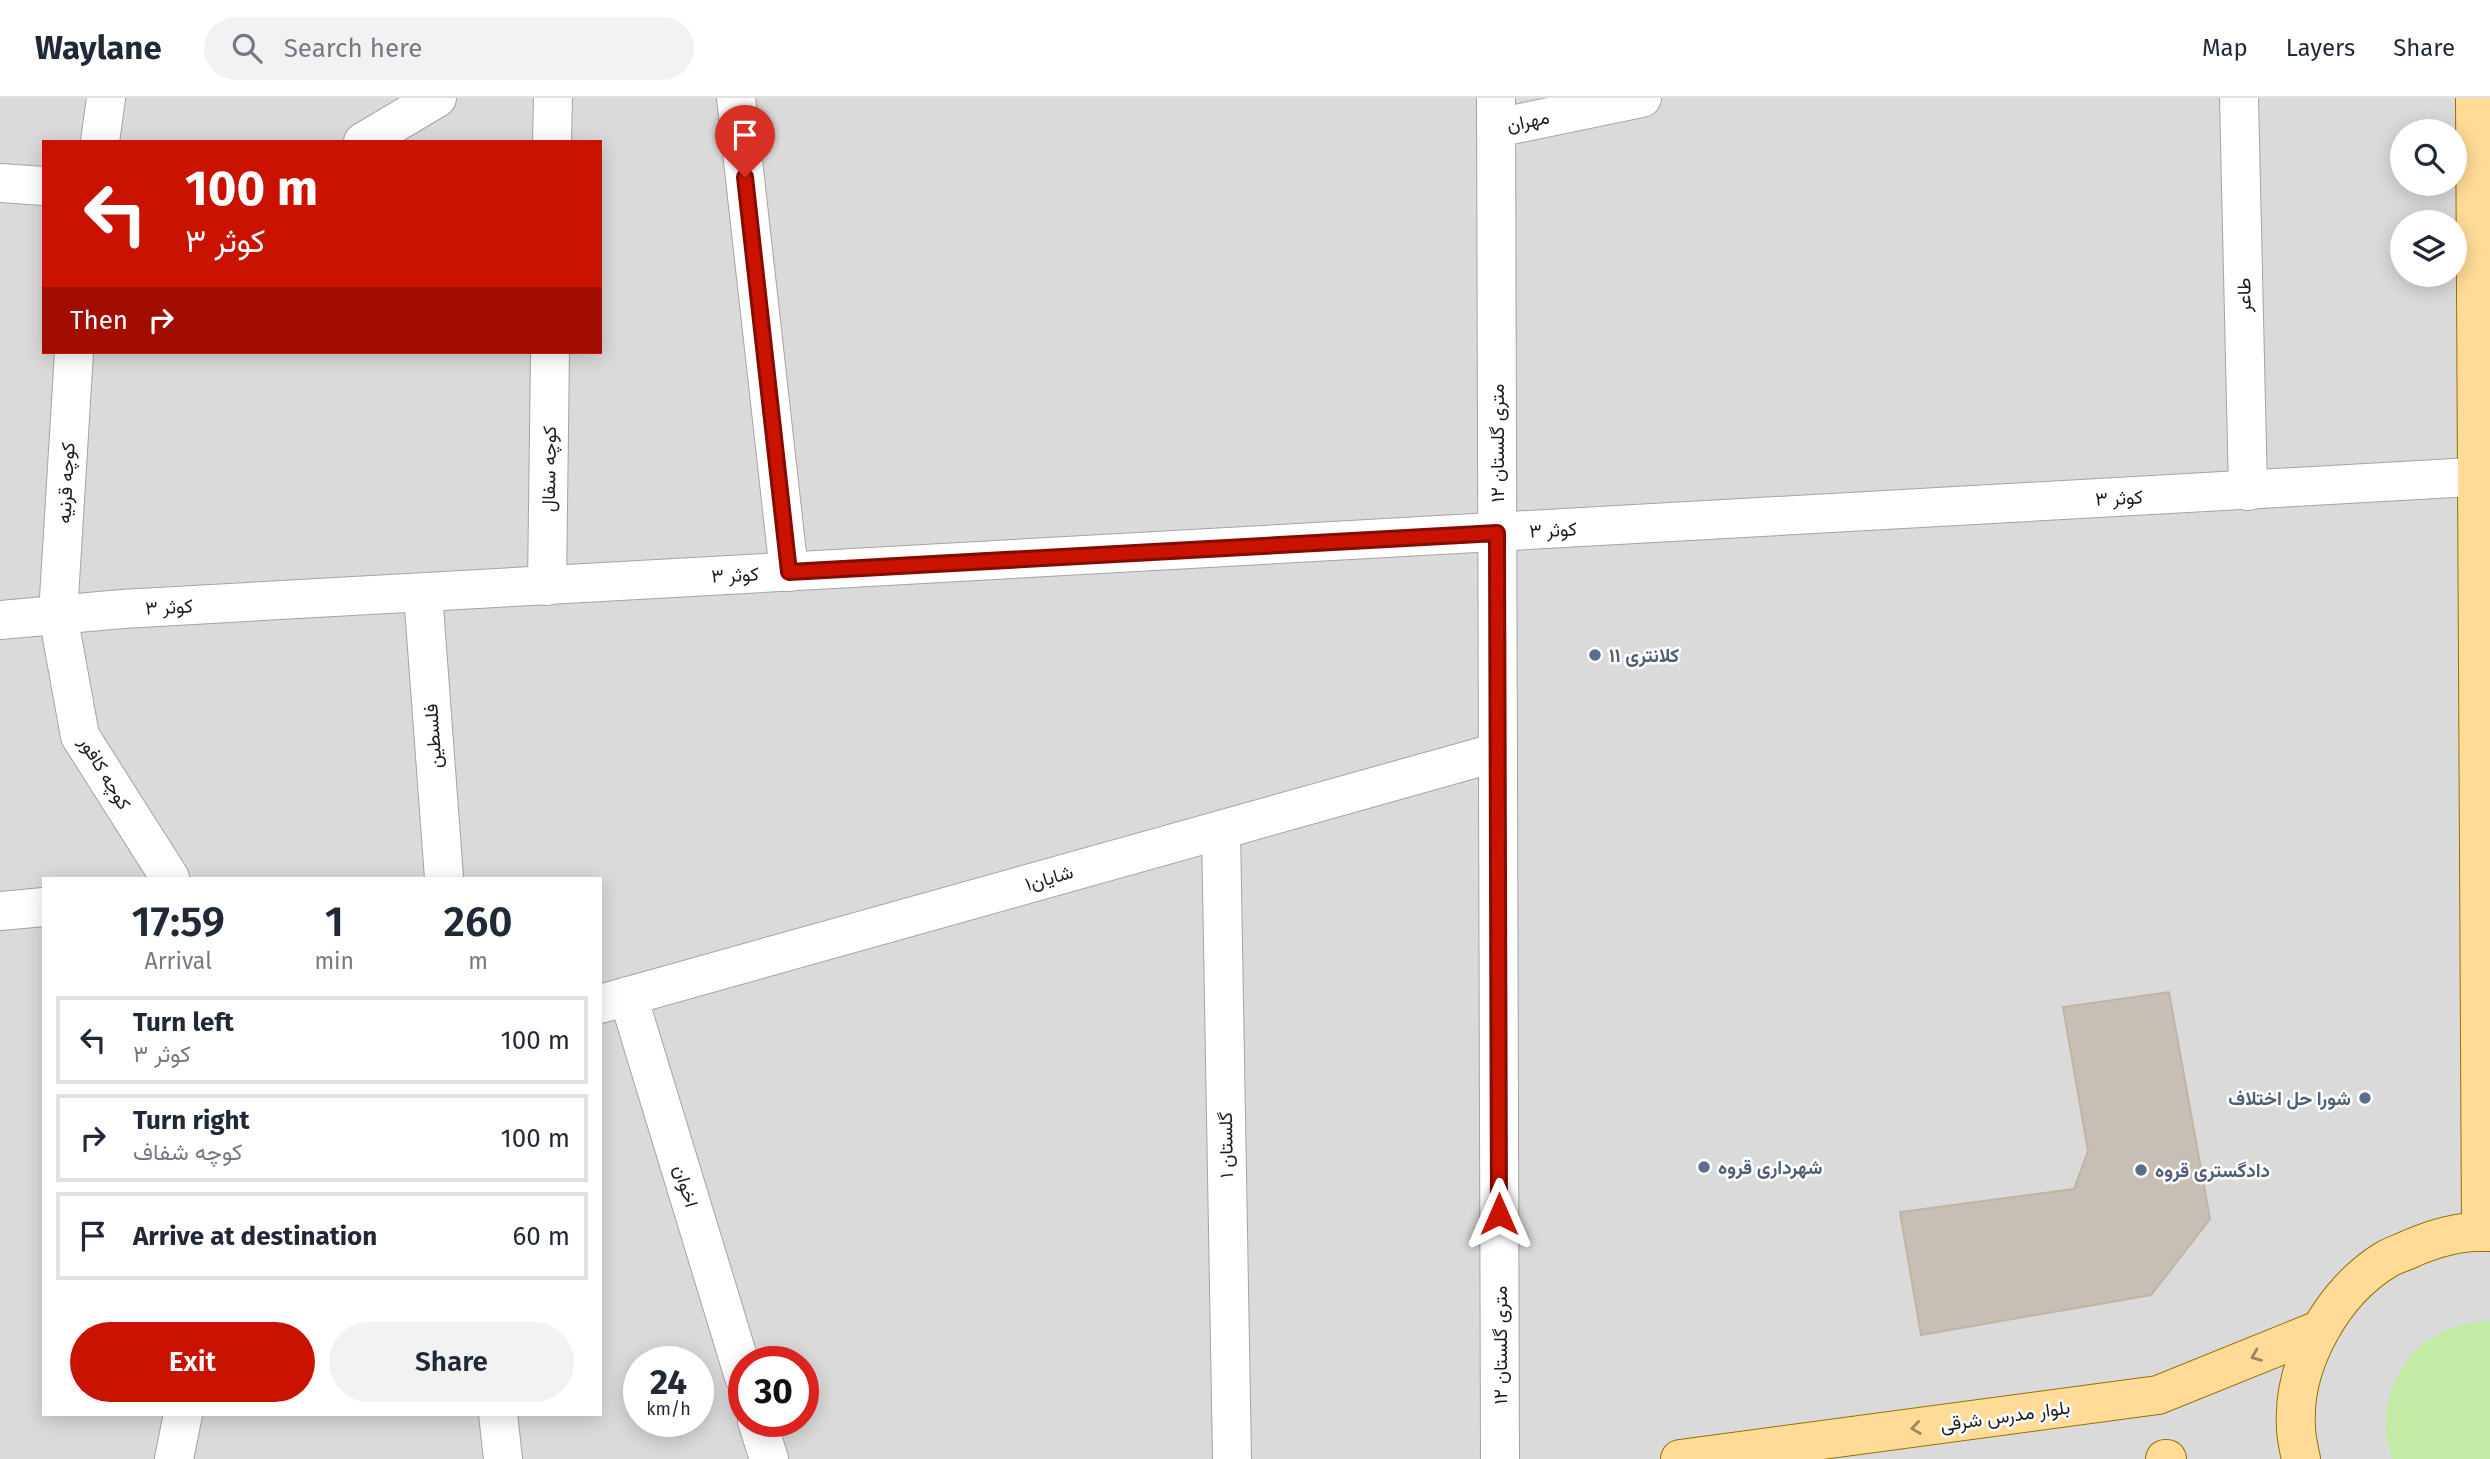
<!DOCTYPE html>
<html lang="en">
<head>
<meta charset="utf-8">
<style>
  :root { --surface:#fff; --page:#f2f2f3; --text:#1f2937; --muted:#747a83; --line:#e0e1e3; --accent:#ca1200 }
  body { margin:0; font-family:"Fira Sans",Vazirmatn,sans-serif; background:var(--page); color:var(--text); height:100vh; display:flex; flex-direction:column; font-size:26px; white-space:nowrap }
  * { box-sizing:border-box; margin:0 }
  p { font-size:23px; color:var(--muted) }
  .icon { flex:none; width:38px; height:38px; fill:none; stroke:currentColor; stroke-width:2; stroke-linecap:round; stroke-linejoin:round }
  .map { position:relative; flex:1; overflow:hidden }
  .panel { position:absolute; left:42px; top:779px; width:560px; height:539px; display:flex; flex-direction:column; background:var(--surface); border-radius:0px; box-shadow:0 4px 18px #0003 }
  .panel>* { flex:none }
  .hud { position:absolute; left:42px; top:42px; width:560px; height:214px; border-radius:0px; box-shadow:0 4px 18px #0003; background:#ca1200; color:#fff; overflow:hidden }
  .controls { position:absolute; left:2390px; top:21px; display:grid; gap:14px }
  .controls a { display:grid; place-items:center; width:77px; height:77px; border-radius:50%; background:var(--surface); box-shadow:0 4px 18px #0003; font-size:35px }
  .speed { position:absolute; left:623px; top:1248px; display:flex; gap:14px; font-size:35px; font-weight:700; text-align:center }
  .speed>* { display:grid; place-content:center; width:91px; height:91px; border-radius:50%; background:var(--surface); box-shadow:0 4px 18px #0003; line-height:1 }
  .speed small { font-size:18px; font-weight:400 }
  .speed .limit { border:10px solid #d22; background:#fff; color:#111 }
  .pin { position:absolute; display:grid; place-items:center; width:60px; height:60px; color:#fff; margin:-72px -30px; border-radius:50% 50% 50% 0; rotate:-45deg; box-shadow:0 0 7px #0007 }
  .pin .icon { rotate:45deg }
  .me { position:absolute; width:77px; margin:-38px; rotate:0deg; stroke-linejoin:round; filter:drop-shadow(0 0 5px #0008) }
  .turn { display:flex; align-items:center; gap:24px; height:147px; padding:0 28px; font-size:32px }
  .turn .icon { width:91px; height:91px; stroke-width:2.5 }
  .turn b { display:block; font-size:49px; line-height:60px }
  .then { display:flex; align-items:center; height:66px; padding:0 28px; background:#0003; gap:14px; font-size:26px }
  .eta { display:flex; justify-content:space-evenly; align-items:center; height:119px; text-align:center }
  .eta b { font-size:42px; font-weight:600; line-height:49px }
  .cta { display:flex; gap:14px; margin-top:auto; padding:14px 28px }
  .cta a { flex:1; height:80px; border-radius:42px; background:var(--accent); color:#fff; font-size:28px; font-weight:600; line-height:80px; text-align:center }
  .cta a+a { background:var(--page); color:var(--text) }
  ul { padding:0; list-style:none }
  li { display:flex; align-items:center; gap:21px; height:88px; margin:0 14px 10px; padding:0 14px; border:4px solid var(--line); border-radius:0px }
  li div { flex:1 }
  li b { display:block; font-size:26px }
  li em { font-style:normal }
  header { display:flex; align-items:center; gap:42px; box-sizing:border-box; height:98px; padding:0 35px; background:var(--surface); border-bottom:2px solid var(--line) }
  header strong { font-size:33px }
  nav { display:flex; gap:38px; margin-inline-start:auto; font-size:24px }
  .search { width:490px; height:63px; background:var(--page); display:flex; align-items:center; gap:18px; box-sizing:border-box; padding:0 24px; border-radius:38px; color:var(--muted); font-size:26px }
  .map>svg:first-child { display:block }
  .residential { fill:#dbdada; fill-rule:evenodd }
  .grass { fill:#c2eca5 }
  .building { fill:#c7bfb5; stroke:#c1b3a4; stroke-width:2 }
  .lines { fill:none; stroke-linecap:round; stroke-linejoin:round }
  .minor-casing { stroke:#a4a4a4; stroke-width:40 }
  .major-casing { stroke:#967100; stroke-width:40 }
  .minor { stroke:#fff; stroke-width:38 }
  .major { stroke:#ffdb97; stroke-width:38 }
  .oneway { stroke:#998660 }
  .route-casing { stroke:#830c00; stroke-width:18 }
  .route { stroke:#ca1200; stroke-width:12 }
  .service-dot { fill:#5c6f8a; stroke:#fff; stroke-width:2.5 }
  .labels { text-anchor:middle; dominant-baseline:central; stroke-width:5; stroke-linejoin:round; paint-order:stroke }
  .street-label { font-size:19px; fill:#1d1d1d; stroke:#fff }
  .service-label { font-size:19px; font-weight:bold; fill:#4e5e75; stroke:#fff; text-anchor:start }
</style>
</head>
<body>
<header>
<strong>Waylane</strong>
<div class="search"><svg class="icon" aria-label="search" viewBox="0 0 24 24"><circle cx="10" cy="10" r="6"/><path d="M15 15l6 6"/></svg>Search here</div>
<nav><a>Map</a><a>Layers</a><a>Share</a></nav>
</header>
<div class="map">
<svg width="2490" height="1361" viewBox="0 0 2490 1361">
  <rect width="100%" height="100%" fill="#efece2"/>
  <path class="residential" d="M0,0H2490V1361H0ZM2403,33H2455V86H2403ZM44,44H600V254H44ZM2403,124H2455V177H2403ZM44,780H600V1316H44ZM639,1264H698V1323H639ZM744,1264H803V1323H744Z"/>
  <path class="grass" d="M2490,1223V1361H2393C2374,1316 2395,1259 2438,1236C2454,1227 2472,1224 2490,1223Z"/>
  <path class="building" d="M2169,894L2210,1121L2151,1197L1921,1237L1900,1114L2074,1091L2088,1053L2063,909Z"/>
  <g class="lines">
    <g class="minor-casing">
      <g id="minor">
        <path d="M736,0L789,474"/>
        <path d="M1496,0L1500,1361"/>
        <path d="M2239,0L2248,393"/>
        <path d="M1496,30L1642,0"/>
        <path d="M100,44L106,0"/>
        <path d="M363,44L437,0"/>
        <path d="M552,44L553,0"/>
        <path d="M0,85L44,88"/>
        <path d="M74,254L58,517L80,638L170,780"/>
        <path d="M547,488L550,254"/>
        <path d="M423,495L444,780"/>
        <path d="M0,522L122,511L2490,378"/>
        <path d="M1221,732L1232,1361"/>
        <path d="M0,813L44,809"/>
        <path d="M628,898L744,1279"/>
        <path d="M600,906L1498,654"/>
        <path d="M498,1316L503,1361"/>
        <path d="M757,1323L769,1361"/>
        <path d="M174,1361L183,1316"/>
      </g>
    </g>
    <g class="major-casing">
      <g id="major">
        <path d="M2475,0L2481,1134"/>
        <path d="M1680,1361L2158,1297L2319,1232"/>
        <path d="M2165,1361H2167"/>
        <path d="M2301,1361C2299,1351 2296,1340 2296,1329C2292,1266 2333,1193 2387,1161C2394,1157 2404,1154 2412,1150C2435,1140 2464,1132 2490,1134"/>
      </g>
    </g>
    <use href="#minor" class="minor"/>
    <use href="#major" class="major"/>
  </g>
  <defs><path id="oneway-chevron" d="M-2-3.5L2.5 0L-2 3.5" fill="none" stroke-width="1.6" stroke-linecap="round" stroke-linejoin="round" transform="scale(1.75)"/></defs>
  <g class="oneway">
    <use href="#oneway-chevron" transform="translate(2256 1258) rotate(158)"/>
    <use href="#oneway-chevron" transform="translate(1916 1330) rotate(172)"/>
  </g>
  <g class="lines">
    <g class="route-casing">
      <path id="route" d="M745,79L789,474L1497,435L1499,1116"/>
    </g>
    <use href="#route" class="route"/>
  </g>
  <g class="service-dot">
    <circle cx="1595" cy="557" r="7"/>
    <circle cx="2365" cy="1000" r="7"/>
    <circle cx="1704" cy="1069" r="7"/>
    <circle cx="2141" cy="1072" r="7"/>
  </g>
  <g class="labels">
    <g class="street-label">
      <text transform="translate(1528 23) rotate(-12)">مهران</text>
      <text transform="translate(2244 197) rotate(-91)">طاعر</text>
      <text transform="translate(1497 345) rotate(-90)">۱۲ متری گلستان</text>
      <text transform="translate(549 371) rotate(-89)">کوچه سفال</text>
      <text transform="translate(66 385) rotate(-87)">کوچه قرنیه</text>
      <text transform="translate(2119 400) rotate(-3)">کوثر ۳</text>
      <text transform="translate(1553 432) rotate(-3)">کوثر ۳</text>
      <text transform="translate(735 477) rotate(-3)">کوثر ۳</text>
      <text transform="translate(169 509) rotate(-3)">کوثر ۳</text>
      <text transform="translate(433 638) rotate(-94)">فلسطین</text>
      <text transform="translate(105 675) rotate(59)">کوچه کافور</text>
      <text transform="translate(1049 780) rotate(-16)">شایان۱</text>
      <text transform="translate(1226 1047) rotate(-91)">گلستان ۱</text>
      <text transform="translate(686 1088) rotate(73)">اخوان</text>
      <text transform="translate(1500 1247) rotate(-90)">۱۲ متری گلستان</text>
      <text transform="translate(2005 1318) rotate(-8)">بلوار مدرس شرقی</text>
    </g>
    <g class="service-label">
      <text x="1609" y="557">کلانتری ۱۱</text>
      <text x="2351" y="1000" text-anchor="end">شورا حل اختلاف</text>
      <text x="1718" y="1069">شهرداری قروه</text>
      <text x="2155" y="1072">دادگستری قروه</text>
    </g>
  </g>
</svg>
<div class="controls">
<a><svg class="icon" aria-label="search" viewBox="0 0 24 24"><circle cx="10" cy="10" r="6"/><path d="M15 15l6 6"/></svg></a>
<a><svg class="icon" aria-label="layers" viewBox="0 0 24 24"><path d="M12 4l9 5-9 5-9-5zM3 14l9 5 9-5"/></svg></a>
</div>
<div class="speed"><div>24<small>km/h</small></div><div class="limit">30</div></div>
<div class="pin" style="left:745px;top:79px;background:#d93025"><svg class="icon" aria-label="arrive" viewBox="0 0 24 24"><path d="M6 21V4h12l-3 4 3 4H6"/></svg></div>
<svg class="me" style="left:1499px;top:1116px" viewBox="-20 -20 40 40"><path d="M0-17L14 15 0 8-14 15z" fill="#ca1200" stroke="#fff" stroke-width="4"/></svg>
<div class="hud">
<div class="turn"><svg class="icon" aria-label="left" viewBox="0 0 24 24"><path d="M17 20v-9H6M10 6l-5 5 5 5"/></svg><div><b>100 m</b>کوثر ۳</div></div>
<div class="then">Then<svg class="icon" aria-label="right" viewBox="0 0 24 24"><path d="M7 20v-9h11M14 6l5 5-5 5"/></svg></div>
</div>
<section class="panel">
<div class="eta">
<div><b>17:59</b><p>Arrival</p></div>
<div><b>1</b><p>min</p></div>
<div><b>260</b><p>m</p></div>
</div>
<ul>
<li><svg class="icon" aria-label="left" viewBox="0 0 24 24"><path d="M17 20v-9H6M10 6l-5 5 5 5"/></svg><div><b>Turn left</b><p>کوثر ۳</p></div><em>100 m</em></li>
<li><svg class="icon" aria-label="right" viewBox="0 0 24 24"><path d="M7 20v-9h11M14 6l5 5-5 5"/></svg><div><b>Turn right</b><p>کوچه شفاف</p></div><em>100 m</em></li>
<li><svg class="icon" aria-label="arrive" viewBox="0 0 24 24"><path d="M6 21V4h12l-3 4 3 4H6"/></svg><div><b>Arrive at destination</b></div><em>60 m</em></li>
</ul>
<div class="cta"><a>Exit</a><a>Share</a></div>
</section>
</div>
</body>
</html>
